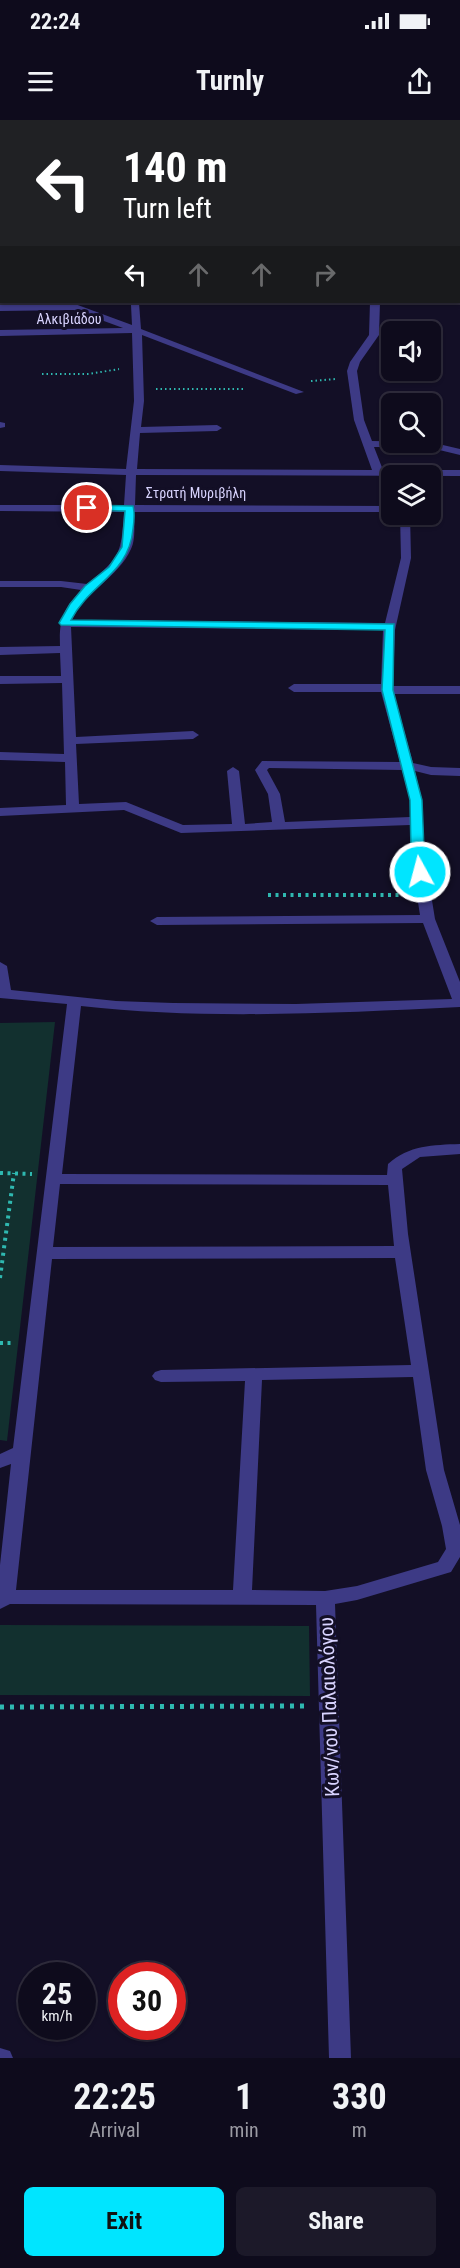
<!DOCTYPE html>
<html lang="en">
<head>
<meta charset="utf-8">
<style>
  :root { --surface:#0e0b1c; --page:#1c1929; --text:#f1f3f6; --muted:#9b9ba3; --line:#2e2b3b; --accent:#00e5ff }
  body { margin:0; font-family:"Roboto Condensed",sans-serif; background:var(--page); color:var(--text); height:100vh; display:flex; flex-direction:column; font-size:22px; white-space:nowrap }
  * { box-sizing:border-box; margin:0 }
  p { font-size:20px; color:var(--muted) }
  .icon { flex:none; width:33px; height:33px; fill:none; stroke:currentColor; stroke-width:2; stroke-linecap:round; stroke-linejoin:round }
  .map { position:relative; height:1938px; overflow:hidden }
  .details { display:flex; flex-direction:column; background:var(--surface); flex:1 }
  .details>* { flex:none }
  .top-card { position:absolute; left:0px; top:0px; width:460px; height:183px; box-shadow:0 2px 4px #0004,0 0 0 2px var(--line); background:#202124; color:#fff; overflow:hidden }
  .fabs { position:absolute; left:381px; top:201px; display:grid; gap:12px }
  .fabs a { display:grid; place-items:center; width:60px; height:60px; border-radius:9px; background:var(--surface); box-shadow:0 2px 4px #0004,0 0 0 2px var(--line); font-size:30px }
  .speed { position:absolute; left:18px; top:1842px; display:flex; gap:12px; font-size:30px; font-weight:700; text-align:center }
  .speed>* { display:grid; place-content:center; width:78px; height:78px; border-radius:50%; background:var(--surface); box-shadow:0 2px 4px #0004,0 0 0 2px var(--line); line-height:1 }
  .speed small { font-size:15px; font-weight:400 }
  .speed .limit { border:9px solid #d22; background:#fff; color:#111 }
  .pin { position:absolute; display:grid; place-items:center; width:51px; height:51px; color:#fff; margin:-26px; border:3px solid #fff; border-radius:50%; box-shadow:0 2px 6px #0007 }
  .me { position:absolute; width:66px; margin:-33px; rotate:353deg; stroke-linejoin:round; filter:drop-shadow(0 0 4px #0008) }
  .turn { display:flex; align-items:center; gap:21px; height:126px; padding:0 24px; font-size:27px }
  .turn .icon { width:78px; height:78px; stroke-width:2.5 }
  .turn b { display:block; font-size:42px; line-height:51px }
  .lanes { display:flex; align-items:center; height:57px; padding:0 24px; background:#0003; justify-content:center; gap:30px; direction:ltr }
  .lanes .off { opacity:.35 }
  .eta { display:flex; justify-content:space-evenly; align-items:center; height:102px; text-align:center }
  .eta b { font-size:36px; font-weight:700; line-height:42px }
  .action { display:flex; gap:12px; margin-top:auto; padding:12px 24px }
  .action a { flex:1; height:69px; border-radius:9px; background:var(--accent); color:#111; font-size:24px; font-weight:700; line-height:69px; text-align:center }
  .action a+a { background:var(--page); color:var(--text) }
  .status { display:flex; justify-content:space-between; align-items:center; height:42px; padding:0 30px; background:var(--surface); direction:ltr }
  .status svg { height:16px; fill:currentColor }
  header { display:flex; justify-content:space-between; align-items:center; height:78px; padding:0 24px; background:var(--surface); font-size:27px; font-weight:700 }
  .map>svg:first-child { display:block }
  .green { fill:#12302f }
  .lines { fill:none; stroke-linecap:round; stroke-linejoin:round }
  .path-far2 { stroke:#2fb8b0; stroke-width:2; stroke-dasharray:1.5 3; stroke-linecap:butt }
  .path-far1 { stroke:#2fb8b0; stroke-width:4; stroke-dasharray:3 4.5; stroke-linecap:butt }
  .path { stroke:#2fb8b0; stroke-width:5; stroke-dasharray:4 6; stroke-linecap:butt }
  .minor { fill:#3d3a85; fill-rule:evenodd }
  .route { fill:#00e5ff; stroke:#0095a6; stroke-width:1.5 }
  .labels { text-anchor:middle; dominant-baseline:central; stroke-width:6; stroke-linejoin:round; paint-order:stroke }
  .far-street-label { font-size:14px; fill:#d9d4ff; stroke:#130f26 }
  .near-street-label { font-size:20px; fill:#d9d4ff; stroke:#130f26 }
</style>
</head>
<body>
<div class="status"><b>22:24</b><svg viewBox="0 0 49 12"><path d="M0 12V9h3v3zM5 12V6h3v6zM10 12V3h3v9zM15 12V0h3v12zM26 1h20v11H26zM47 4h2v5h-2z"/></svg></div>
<header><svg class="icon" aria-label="menu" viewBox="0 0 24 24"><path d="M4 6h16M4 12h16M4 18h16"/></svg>Turnly<svg class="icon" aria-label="share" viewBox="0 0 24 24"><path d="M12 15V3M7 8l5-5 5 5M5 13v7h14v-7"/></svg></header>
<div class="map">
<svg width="460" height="1938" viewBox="0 0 460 1938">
  <rect width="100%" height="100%" fill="#130f26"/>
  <g class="green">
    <path d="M55,902L7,1321L0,1320V903Z"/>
    <path d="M0,1505L309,1506L310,1576L0,1575Z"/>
  </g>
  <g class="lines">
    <g class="path-far2">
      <path d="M42,254H89L119,249"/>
      <path d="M311,261L336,259"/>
      <path d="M156,269H244"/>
    </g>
    <g class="path-far1">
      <path d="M268,775H405"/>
      <path d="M0,1053L32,1054"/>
      <path d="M0,1158L14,1053"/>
      <path d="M0,1223H11"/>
    </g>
    <path class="path" d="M0,1587L307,1586"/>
    <g class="minor">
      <rect x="447" y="0" width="8" height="2"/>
      <rect x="0" y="12" width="2" height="4"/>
      <path d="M459,81H460V94L459,93Z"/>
      <rect x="459" y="125" width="1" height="6"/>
      <rect x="0" y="127" width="2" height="6"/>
      <path d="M370,182H380L379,215L360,242L357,251L364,300L372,321L430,322L460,329V335L427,327H374L383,350H460V356L136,355L135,385L392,386V392H134C134,402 136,419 131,429C118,458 86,470 72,500L385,503L401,438L400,394H410L411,438L395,510L393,566H460V574H394L413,643L431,647L460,648V656L431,655L415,651L422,680L424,731L435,799L460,862V887C337,893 203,900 81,886L62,1054L387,1055L388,1044C409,1025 433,1025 460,1024V1034L420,1037L402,1049L408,1114L444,1350L460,1405V1437L451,1452L357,1480L335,1484L351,1938H329L316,1485L10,1484L0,1489V1445L11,1344L0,1348V1334L13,1328L67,884L0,878V842L7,846L11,870L116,881L173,883L296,884L452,879L423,803L157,805L150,801L157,797L420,795L410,731V705L181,713L124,690L0,696V688L66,685L65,642L0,640V632L64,634L62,563L0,564V556H61L60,533L0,535V527L60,526C59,499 63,490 81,470L61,467H0V461H61L87,464C121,437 121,434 124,392L0,391V385H124L126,355L0,351V345L126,349L134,281L132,213L0,216V210L123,208L74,190L0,191V185L75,184L132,205L131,185L139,183L141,209L304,272L296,274L142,215L144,281L141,307L217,305L222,308L217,311L140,313L137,349L372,350L354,300L347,251L350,242L369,215ZM71,507L383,510L381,564H294L288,568L294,572H381L400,642L262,641L255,650L268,674L272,702L245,704L239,651L233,647L227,651L232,704L183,705L126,682L79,684L76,624L193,619L199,615L193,611L76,617ZM269,648L402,650L410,680V697L285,702L280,674L267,650ZM60,1064L388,1065L394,1126L53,1127ZM395,1138L411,1245L161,1250L155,1252L152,1256L155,1260L161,1262L245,1261L233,1470H16L52,1139ZM413,1257L426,1350L442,1406L446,1429L438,1442L357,1466L325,1471L252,1470L262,1260Z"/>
      <path d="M0,302L5,303V307L0,308Z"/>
      <path d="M0,1928L10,1931L13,1938H0Z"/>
    </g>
  </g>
  <path class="route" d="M87,385L133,386C135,393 134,402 133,409C129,454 90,463 71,500L394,504L393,570L422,680L425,754L414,752L411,731L410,680L382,570L385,510L61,505L59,503L70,484L85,466L109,447L122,427L125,391L84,390L82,388Z"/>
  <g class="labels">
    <g class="far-street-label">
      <text x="69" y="199">Αλκιβιάδου</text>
      <text x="196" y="373">Στρατή Μυριβήλη</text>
    </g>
    <g class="near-street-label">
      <text transform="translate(329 1587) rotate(-92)">Κων/νου Παλαιολόγου</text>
    </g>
  </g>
</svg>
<div class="fabs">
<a><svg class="icon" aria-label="sound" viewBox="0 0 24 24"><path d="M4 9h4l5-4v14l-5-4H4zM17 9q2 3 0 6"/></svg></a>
<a><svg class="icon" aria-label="search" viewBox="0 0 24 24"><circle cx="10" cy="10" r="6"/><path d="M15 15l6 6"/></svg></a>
<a><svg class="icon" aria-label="layers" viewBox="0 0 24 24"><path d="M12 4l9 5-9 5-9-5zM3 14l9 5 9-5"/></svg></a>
</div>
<div class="speed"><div>25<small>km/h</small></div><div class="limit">30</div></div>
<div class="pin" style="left:87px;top:388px;background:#d93025"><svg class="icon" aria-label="arrive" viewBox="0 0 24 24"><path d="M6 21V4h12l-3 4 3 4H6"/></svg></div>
<svg class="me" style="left:420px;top:752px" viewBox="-20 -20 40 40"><circle r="17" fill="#00e5ff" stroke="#fff" stroke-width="3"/><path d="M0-11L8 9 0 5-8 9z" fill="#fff"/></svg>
<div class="top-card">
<div class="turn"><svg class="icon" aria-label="left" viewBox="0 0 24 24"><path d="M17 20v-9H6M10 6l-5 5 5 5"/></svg><div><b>140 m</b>Turn left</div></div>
<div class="lanes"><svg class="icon" aria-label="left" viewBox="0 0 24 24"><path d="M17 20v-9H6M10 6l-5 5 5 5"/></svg><svg class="icon off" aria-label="ahead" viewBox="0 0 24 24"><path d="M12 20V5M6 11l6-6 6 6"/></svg><svg class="icon off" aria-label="ahead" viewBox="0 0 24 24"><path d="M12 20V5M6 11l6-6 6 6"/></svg><svg class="icon off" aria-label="right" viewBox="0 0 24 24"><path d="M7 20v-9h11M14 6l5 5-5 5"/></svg></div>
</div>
</div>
<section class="details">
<div class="eta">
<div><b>22:25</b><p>Arrival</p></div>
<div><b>1</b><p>min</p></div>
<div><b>330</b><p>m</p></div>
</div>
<div class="action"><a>Exit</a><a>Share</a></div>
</section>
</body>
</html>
